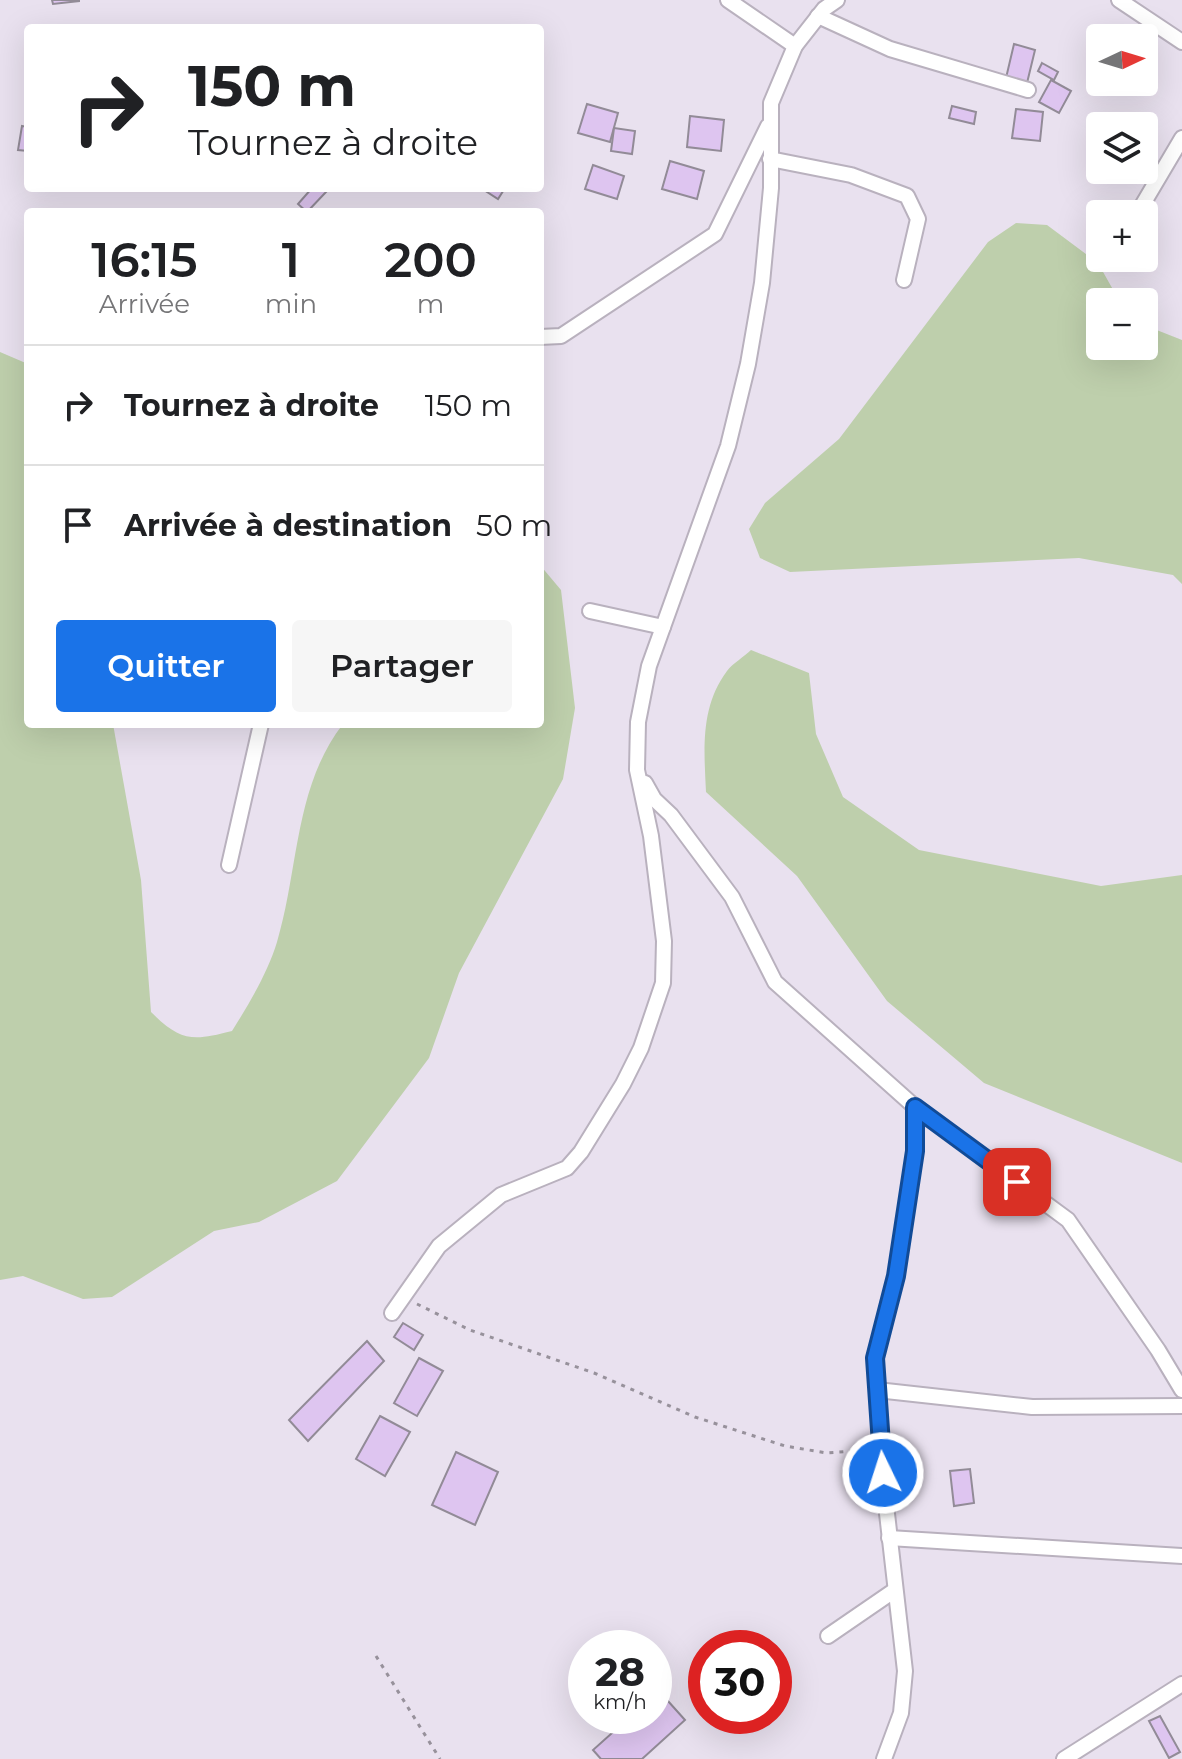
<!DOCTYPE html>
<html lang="fr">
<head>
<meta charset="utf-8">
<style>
  :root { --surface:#fff; --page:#f6f6f6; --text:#202124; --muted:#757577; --line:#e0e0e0; --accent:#1a73e8 }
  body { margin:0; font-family:Montserrat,sans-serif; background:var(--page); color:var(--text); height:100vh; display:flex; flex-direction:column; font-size:30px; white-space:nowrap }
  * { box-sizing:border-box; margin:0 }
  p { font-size:26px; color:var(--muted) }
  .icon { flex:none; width:44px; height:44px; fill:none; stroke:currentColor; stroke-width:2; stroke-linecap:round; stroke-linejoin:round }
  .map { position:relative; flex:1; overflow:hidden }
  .side { position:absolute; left:24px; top:208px; width:520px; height:520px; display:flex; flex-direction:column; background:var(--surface); border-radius:8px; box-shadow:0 8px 32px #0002 }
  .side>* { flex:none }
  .guide { position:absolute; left:24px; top:24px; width:520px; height:168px; border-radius:8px; box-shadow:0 8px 32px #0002; background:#fff; color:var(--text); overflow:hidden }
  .needle { width:52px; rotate:86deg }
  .tools { position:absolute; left:1086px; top:24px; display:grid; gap:16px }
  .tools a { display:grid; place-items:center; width:72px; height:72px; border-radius:8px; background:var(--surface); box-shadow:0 8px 32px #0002; font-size:40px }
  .speed { position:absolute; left:568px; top:1630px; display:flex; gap:16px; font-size:40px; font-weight:700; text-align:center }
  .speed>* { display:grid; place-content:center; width:104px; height:104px; border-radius:50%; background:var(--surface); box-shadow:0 8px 32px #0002; line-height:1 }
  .speed small { font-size:20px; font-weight:400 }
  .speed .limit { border:12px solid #d22; background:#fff; color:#111 }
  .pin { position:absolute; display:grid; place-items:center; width:68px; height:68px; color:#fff; margin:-34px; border-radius:16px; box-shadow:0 4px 12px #0006 }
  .me { position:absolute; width:88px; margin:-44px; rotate:356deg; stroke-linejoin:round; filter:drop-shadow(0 0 6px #0008) }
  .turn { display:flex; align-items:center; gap:28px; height:168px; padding:0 32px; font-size:36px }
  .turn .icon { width:104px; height:104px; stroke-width:2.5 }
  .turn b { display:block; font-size:56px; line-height:68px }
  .eta { display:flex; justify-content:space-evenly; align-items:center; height:136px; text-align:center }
  .eta b { font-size:48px; font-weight:600; line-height:56px }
  .cta { display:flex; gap:16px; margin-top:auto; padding:16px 32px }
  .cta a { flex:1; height:92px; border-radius:8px; background:var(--accent); color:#fff; font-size:32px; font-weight:600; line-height:92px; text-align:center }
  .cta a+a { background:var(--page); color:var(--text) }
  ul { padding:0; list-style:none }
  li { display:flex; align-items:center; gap:24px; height:120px; padding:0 32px; border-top:2px solid var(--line) }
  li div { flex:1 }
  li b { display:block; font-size:30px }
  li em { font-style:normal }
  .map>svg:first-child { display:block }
  .green { fill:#becfac }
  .building { fill:#dec5f0; stroke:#928b97; stroke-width:2 }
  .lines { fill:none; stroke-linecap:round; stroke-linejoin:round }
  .street-casing { stroke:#b9b1be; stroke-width:18 }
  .path { stroke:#97919b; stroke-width:3; stroke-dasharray:4 6; stroke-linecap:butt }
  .street { stroke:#fff; stroke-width:14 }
  .route-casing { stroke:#114b97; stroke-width:20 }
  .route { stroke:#1a73e8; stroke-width:14 }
</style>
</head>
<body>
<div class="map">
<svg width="1182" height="1759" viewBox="0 0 1182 1759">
  <rect width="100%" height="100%" fill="#e9e1ef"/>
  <g class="green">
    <path d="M1016,223L1047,225L1098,263L1120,302H1100V346H1144V325L1182,340V584L1173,575L1079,558L790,572L760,558L749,529L765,503L839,439L988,242Z"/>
    <path d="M0,352L28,364V724H113L141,880L151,1012C181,1042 193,1041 232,1031C249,1004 268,972 277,942C299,869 294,787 343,724H540V565L561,590L575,708L563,779L459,973L429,1058L337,1181L259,1222L214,1231L112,1297L83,1299L23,1276L0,1280Z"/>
    <path d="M751,650L809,673L816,734L843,797L919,850L1101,886L1182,875V1163L984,1083L887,1001L797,876L706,792C704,750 700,707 727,671C733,663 744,657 751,650Z"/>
  </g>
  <g class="building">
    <path d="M52,0H79V1L53,4Z"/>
    <path d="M1014,44L1035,50L1027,83L1006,78Z"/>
    <path d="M1042,63L1058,72L1054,80L1038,71Z"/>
    <path d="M1051,80L1071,91L1059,113L1039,102Z"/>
    <path d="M587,104L618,113L610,142L578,133Z"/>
    <path d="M952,106L976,112L974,124L949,118Z"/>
    <path d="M1016,109L1043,112L1040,141L1012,138Z"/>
    <path d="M690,116L724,120L721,151L687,147Z"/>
    <path d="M22,126L28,127V151L18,150Z"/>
    <path d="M614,128L635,131L632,154L611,151Z"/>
    <path d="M670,161L704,171L697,199L662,189Z"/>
    <path d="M593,165L624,176L617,199L585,189Z"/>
    <path d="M312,188H322L326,192L307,212L298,204Z"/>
    <path d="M481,188H505L498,199Z"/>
    <path d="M403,1323L423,1335L414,1350L394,1337Z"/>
    <path d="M367,1341L384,1361L308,1441L289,1420Z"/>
    <path d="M419,1358L443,1371L417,1416L394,1403Z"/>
    <path d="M380,1416L410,1432L385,1476L356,1459Z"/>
    <path d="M456,1452L498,1472L475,1525L432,1505Z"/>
    <path d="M970,1469L974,1503L954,1506L950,1471Z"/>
    <path d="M659,1691L685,1720L642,1759H601L593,1750L631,1716H654V1695Z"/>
    <path d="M1160,1716L1180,1752L1169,1758L1149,1721Z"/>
  </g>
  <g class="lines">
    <g class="street-casing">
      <g id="street">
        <path d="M728,0L795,46"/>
        <path d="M1119,0L1182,42"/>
        <path d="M818,16L890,49L1028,90"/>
        <path d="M770,159L851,175L907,196L918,219L904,280"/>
        <path d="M1143,204L1182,138"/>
        <path d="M540,337L561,336L715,234L768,126"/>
        <path d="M590,611L663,627"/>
        <path d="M645,783L654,799L671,815L732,897L775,982L915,1107V1151L896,1276L875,1358L885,1496L905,1671L901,1713L884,1759"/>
        <path d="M229,865L261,724"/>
        <path d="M915,1107L1068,1220L1158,1350L1182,1390"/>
        <path d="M392,1313L439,1246L501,1195L567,1168L581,1152L623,1084L641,1048L663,983L664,941L651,836L637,770L638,722L649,666L728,446L748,364L762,283L771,188V103L795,46L824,9L837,0"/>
        <path d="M877,1390L1032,1407L1182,1406"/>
        <path d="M889,1538L1182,1556"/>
        <path d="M828,1636L895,1590"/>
        <path d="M1064,1759L1182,1684"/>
      </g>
    </g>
    <g class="path">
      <path d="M417,1304L470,1330L594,1373L695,1417L785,1446L827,1453L866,1450"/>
      <path d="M376,1656L440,1759"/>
    </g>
    <use href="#street" class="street"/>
  </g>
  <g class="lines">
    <g class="route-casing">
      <path id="route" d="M883,1473L875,1358L896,1276L915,1151V1107L1017,1182"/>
    </g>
    <use href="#route" class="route"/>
  </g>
</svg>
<div class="tools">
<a><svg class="needle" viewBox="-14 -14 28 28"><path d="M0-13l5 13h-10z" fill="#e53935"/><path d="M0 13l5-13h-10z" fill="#757577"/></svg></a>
<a><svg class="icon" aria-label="layers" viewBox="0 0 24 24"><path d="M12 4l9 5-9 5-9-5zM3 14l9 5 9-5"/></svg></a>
<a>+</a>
<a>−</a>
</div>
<div class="speed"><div>28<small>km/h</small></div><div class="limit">30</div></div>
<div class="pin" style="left:1017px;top:1182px;background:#d93025"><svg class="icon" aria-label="arrive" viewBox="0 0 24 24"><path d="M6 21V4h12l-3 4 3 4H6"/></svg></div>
<svg class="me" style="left:883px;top:1473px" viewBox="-20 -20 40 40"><circle r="17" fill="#1a73e8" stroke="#fff" stroke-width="3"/><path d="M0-11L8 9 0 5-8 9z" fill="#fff"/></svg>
<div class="guide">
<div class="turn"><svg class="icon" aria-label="right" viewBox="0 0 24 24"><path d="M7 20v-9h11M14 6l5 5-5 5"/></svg><div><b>150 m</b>Tournez à droite</div></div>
</div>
<section class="side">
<div class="eta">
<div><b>16:15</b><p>Arrivée</p></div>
<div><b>1</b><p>min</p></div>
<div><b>200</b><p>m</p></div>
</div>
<ul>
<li><svg class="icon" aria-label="right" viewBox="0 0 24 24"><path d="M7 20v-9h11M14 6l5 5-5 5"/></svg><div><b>Tournez à droite</b></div><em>150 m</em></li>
<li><svg class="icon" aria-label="arrive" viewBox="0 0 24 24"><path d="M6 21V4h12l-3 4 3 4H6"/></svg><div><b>Arrivée à destination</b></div><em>50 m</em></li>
</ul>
<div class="cta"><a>Quitter</a><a>Partager</a></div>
</section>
</div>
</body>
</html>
